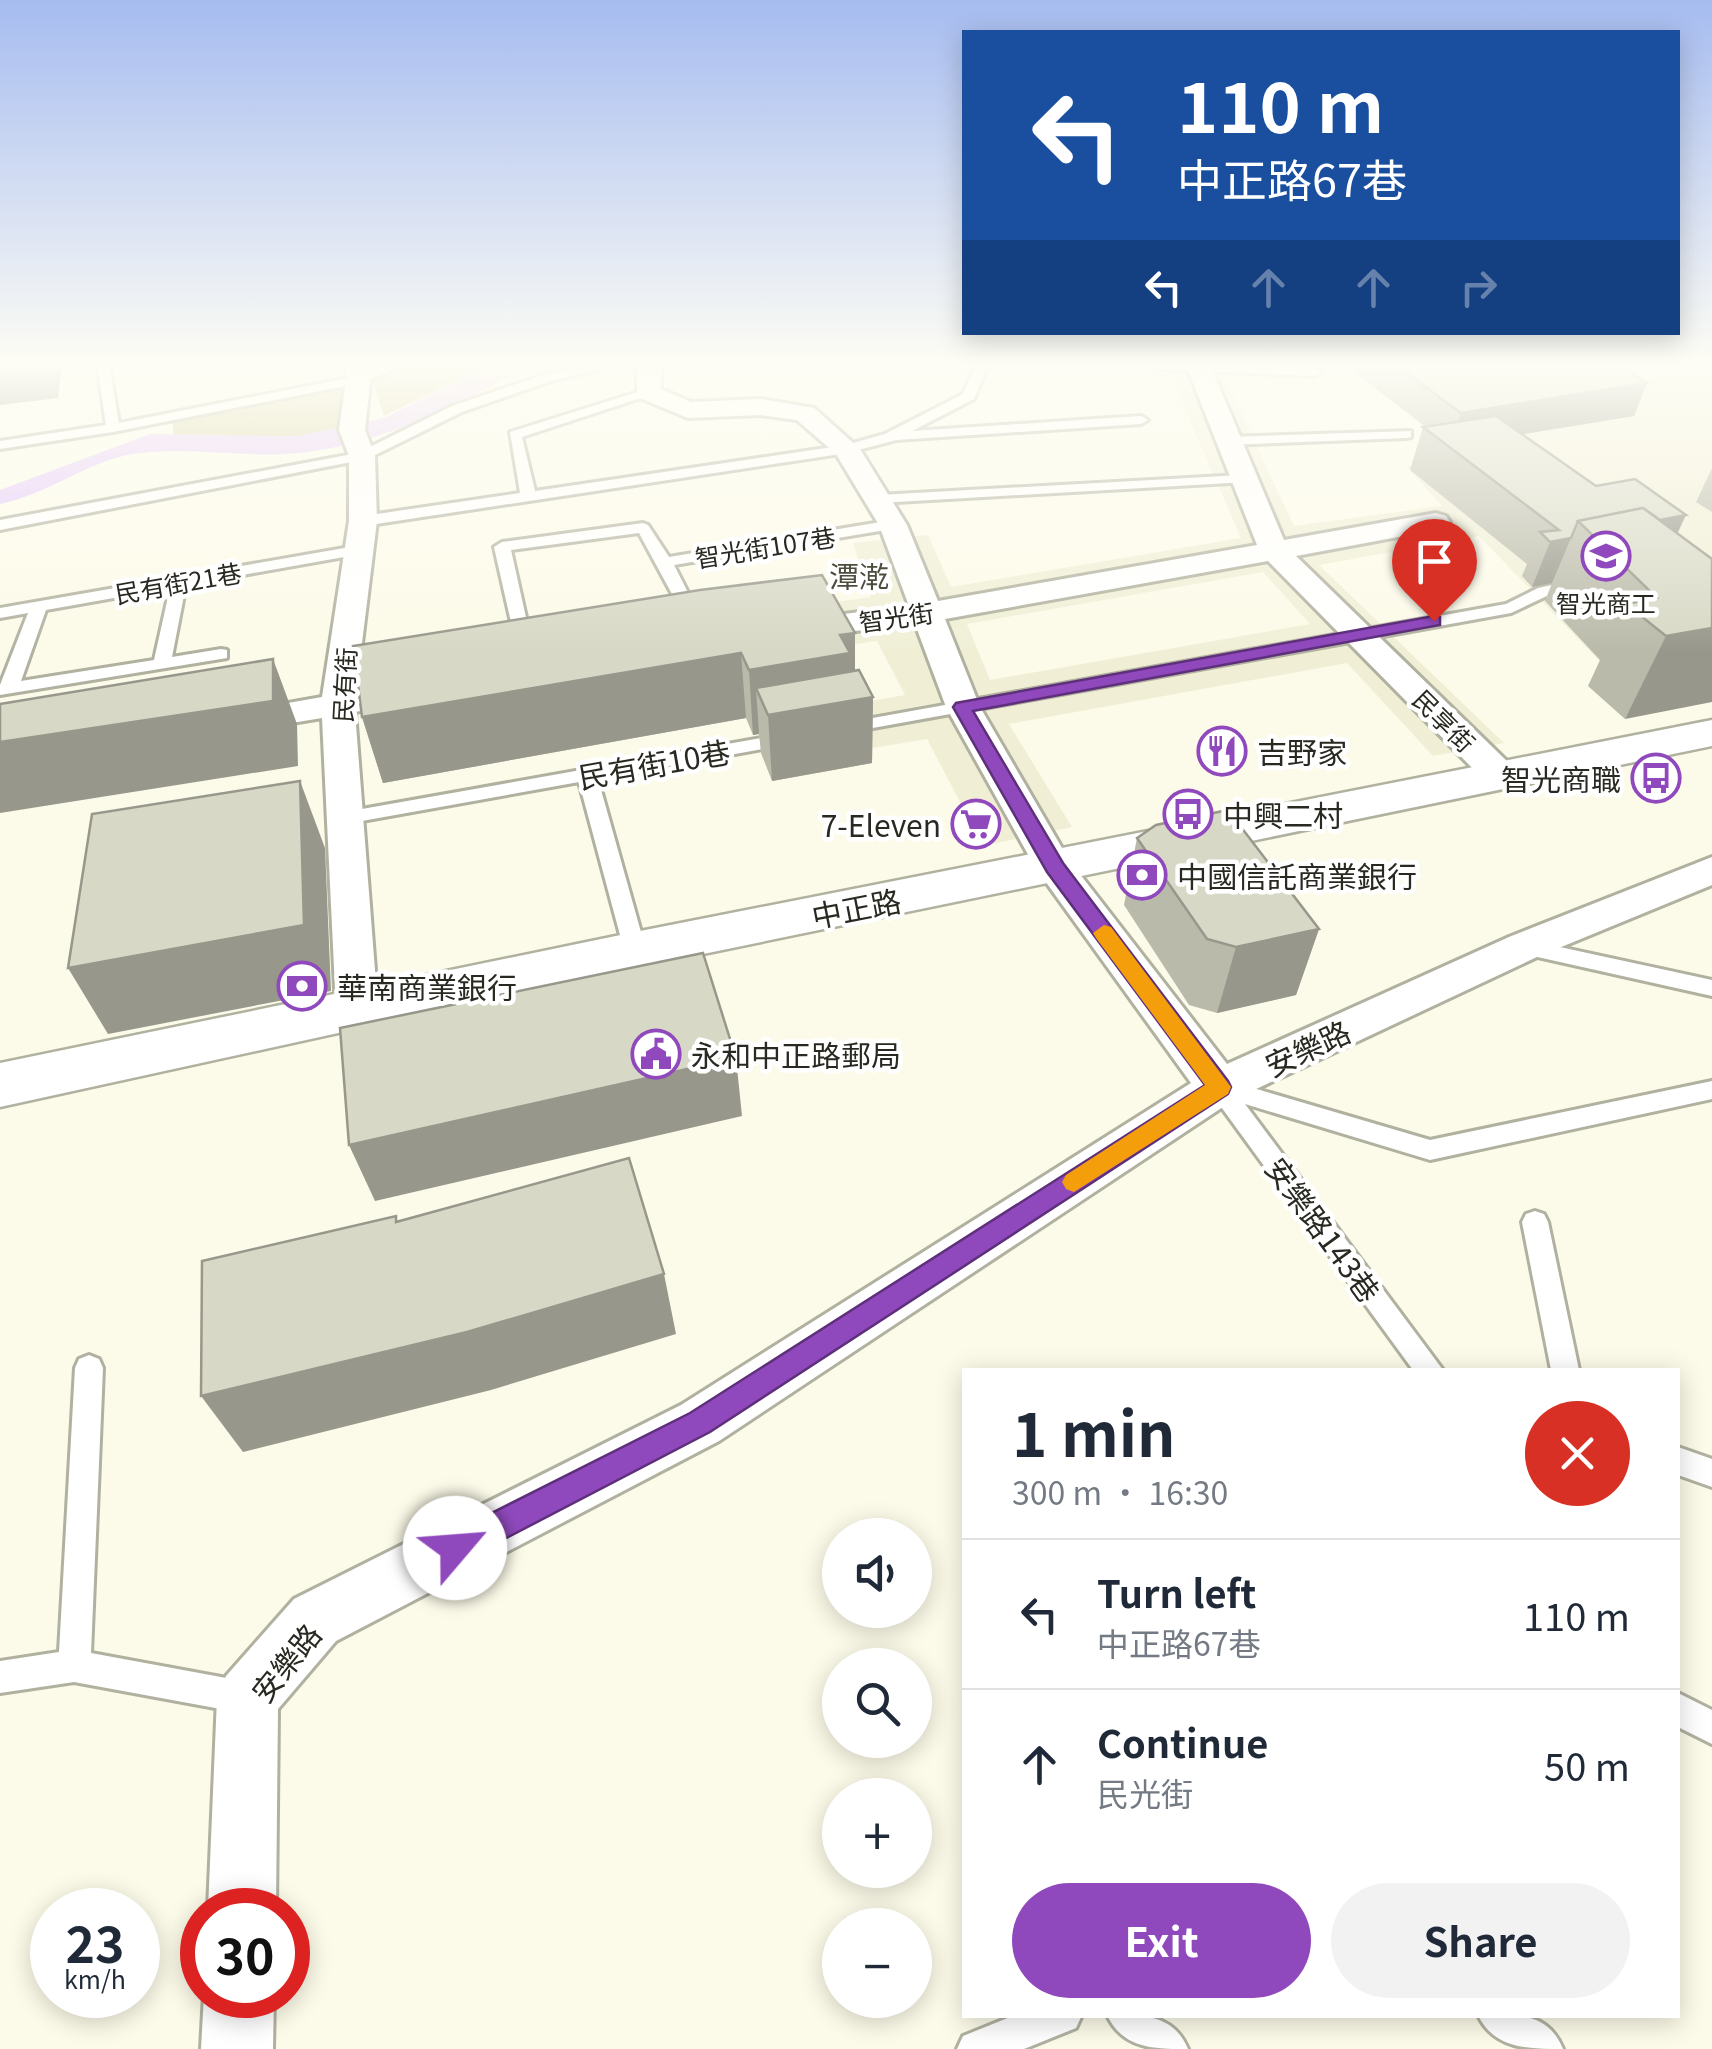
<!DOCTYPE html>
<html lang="en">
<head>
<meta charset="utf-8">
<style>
  :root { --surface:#fff; --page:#f2f2f3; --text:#1f2937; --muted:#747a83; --line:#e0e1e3; --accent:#9049bd }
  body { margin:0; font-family:Georgia,"Noto Sans TC",serif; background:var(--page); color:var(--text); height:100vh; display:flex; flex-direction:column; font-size:38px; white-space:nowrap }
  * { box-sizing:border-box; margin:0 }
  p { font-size:32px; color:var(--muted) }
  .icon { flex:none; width:55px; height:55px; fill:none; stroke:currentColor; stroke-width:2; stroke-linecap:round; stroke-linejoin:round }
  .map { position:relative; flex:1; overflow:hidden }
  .panel { position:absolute; left:962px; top:1368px; width:718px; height:650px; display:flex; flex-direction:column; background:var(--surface); border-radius:0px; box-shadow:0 5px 25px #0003 }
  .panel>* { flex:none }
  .guide { position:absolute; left:962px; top:30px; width:718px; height:305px; border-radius:0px; box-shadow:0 5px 25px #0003; background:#1a4fa0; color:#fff; overflow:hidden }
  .tools { position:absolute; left:822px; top:1518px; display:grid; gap:20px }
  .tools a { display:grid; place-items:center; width:110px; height:110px; border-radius:50%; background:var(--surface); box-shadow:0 5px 25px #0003; font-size:50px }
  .speed { position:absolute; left:30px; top:1888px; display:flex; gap:20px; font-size:50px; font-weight:700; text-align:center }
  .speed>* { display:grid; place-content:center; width:130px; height:130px; border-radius:50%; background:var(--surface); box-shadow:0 5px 25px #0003; line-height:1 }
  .speed small { font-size:25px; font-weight:400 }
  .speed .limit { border:15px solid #d22; background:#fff; color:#111 }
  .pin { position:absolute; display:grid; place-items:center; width:85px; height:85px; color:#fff; margin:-102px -42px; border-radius:50% 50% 50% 0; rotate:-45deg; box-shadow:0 0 10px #0007 }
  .pin .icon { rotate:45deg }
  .me { position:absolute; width:110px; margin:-55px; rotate:63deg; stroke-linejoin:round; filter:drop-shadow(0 0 8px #0008) }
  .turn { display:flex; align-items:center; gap:35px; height:210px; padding:0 50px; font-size:45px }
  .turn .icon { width:130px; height:130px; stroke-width:2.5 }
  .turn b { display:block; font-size:70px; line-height:85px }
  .lanes { display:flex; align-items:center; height:95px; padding:0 50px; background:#0003; justify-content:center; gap:50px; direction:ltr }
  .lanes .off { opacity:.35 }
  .round { display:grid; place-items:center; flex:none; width:105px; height:105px; border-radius:52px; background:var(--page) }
  .headline { display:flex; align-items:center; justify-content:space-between; height:170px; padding:0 50px }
  h1 { font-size:60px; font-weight:700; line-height:75px }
  .button { display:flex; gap:20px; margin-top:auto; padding:20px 50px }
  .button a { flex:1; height:115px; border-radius:60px; background:var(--accent); color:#fff; font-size:40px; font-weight:700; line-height:115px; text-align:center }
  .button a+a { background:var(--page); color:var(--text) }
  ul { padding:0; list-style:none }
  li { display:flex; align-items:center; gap:30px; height:150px; padding:0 50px; border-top:2px solid var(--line) }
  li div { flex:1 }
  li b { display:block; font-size:38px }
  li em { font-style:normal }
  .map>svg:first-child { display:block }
  .built { fill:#f0efd6; fill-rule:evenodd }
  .green { fill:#d2cf98 }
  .water { fill:#e4c7fc }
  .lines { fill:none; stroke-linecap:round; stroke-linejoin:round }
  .service-casing { stroke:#b1b1a0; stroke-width:6 }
  .minor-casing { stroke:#b1b1a0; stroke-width:6 }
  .tertiary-casing { stroke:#b1b1a0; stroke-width:5 }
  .service { fill:#fff; fill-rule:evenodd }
  .minor { fill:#fff; fill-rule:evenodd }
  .tertiary { fill:#fff; fill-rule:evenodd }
  .wall { fill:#babaaa }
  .shaded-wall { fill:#97978b }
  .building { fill:#d8d8c6; stroke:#97978b; stroke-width:2.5 }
  .route { fill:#9049bd; stroke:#5e2f7b; stroke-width:2.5 }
  .slow { fill:#f59e0b }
  .labels { text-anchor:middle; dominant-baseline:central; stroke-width:9; stroke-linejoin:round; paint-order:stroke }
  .far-street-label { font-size:25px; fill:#292922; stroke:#fff }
  .far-poi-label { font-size:25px; fill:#292922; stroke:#fff }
  .far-quarter-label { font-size:30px; fill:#4d4c3d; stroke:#fff }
  .poi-label { font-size:30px; fill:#292922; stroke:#fff; text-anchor:start }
  .street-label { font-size:30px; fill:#292922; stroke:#fff }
</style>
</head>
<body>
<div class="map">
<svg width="1712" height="2049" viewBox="0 0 1712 2049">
  <rect width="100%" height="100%" fill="#fcfbe9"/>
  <path class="built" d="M1010,365H1219L1294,526L1442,506L1406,466L1465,461L1374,387L1367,365H1712V624L1617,679L1479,536L1319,565L1504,743L1433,756L1347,663L1009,724L1072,827L983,846L927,739L824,756L805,712L905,695L877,641L781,655L763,612L871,597L853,543L928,535L951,587L1241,538L1171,377ZM1263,572L1310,624L990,680L967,624Z"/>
  <g class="green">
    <path d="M408,365H488L384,416L372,379Z"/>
    <path d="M358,383L357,432L248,444L175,442L172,421Z"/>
  </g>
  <path class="water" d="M489,365H527C460,407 366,450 287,454C235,457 179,445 127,455C85,464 47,494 0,504V490L150,434L297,436L384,418Z"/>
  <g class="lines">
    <g class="service-casing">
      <g id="service">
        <path d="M97,365H109L119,423L358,376L387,365H404L361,383L113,432L0,449V441L106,425Z"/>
        <path d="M593,365H616L551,381L462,412L367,459L0,530V520L358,453L452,406L543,375Z"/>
        <path d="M976,365H988L974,399L912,431L1141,416L1148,420L1141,424L896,440L847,453L363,526L355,521L363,516L520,493L510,432L644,390L656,393L522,437L535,491L846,445L885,434L963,394Z"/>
        <path d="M1154,365L1315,368L1321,372L1315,376L1160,369Z"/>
        <path d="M1411,431V437L1406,438L1226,445L1219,441L1226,437Z"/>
        <path d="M1242,475L1249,479L1247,482L879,503L872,499L879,495Z"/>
        <path d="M893,520L898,522V528L674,565L702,620L694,625L686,620L639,533L511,550L533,649L525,654L517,649L494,547L502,542L643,523L648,525L669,557Z"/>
        <path d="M356,546L364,551L361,554L186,585L172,657L221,649L227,650V658L0,695V685L28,613L0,618V608ZM170,588L154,660L21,681L46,610Z"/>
        <path d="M1578,579L1586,584L1584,587L1549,595L1511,613L845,733L836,728L845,723L1506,604L1538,588Z"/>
        <path d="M789,733L798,739L795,743L598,779L646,950L635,958L624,950L579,782L345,824L335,818L345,812Z"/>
        <path d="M1523,939L1712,980V996L1515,952L1512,947L1515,942Z"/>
        <path d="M1219,1078L1430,1140L1712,1081V1099L1430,1160L1245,1104L1443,1370H1413L1211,1093L1207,1087L1211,1081Z"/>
        <path d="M1535,1211L1544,1214L1548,1222L1579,1370H1551L1522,1222L1526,1214Z"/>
        <path d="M89,1355L99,1359L103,1368L91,1653L248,1682L259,1687L264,1698L259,1709L248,1714L74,1682L0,1693V1661L59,1652L75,1368L79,1359Z"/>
        <path d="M1678,1447L1712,1459V1487L1678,1475Z"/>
        <path d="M1678,1693L1712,1710V1744L1678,1727Z"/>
        <path d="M1015,2015H1082L1076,2028L1024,2049H957L963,2036Z"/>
        <path d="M1107,2015C1141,2015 1173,2013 1188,2049C1154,2049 1123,2049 1107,2015Z"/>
        <path d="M1478,2015C1514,2015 1547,2010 1563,2049C1528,2049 1494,2049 1478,2015Z"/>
      </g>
    </g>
    <g class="minor-casing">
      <g id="minor">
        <path d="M348,365H372L365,430L375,456L377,521L356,692L414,682L426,685L431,692L426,699L355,712L378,1009L372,1020L357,1024L342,1020L336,1009L322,718L237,732L225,729L220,722L225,715L237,712L322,697L349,521V456L339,430Z"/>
        <path d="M637,365H661V389L691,402L760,399L814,408L860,449L907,525L938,601L1257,545L1186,365H1210L1284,540L1436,513L1446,516L1450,522L1446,528L1296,556L1514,768L1519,776L1514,784L1501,787L1488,784L1268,561L945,619L980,707L1069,860L1227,1064L1509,937L1712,857V885L1537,957L1235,1099L719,1441L336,1641L278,1709L276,1910H208L217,1698L226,1676L294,1599L681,1405L1191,1083L1035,867L946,707L915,624L795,638L784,636L779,629L784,622L795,620L909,606L879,525L836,454L797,420L760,415L688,418L640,398L637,393Z"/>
        <path d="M204,1995H274L273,2049H201Z"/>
      </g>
    </g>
    <g class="tertiary-casing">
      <path id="tertiary" d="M1712,720V746L635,968L0,1107V1063L635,932Z"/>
    </g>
    <use href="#service" class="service"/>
    <use href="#minor" class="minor"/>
    <use href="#tertiary" class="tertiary"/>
  </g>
  <g class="wall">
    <path d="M1345,365H1457L1647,383L1634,416L1522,434L1596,486L1677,533L1712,559L1625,719L1588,686L1600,660L1545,601L1552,583L1532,587L1522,576L1527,564L1410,470L1423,427H1426Z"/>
    <path d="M1712,468V512L1696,502Z"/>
    <path d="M700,590L855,671L873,697L872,763L772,781L761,753L759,734L753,735L746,718L383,783L362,717Z"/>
    <path d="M1137,838L1319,929L1296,995L1217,1013L1189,1005L1124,905Z"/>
  </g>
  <g class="shaded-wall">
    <path d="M0,365H62L58,398L0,405Z"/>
    <path d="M1647,383L1634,416L1450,446L1461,413Z"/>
    <path d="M1686,515L1665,560L1592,534Z"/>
    <path d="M1571,538L1552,583L1532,587L1550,542Z"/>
    <path d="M1712,628V702L1625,719L1666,636Z"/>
    <path d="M855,633V697H873L872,763L772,781L768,715L756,688L759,734L753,735L749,670L840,635Z"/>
    <path d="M741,653L746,718L383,783L362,717Z"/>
    <path d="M273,659L297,724L298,766L0,813V742Z"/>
    <path d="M300,781L325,848L331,991L108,1034L68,968Z"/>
    <path d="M1319,929L1296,995L1217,1013L1236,947Z"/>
    <path d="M736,1058L742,1116L375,1201L349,1145Z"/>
    <path d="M664,1274L676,1334L491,1390L243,1452L201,1396Z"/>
  </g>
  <g class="building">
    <path d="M1396,365H1618L1647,383L1461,413Z"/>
    <path d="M1496,416L1596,486L1635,479L1686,515L1660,520L1643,508L1578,521L1571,538L1550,542L1540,532L1559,530L1423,427Z"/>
    <path d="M1643,508L1712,559V628L1666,636L1626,604L1657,598L1578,521Z"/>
    <path d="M822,575L855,633L840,635L850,653L749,670L741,653L362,717L353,646L700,590Z"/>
    <path d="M273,659V701L0,742V704Z"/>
    <path d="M859,670L873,697L768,715L756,688Z"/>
    <path d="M300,781L304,925L68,968L92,814Z"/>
    <path d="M1228,810L1319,929L1236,947L1207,939L1137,838L1156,825Z"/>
    <path d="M703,953L736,1058L349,1145L340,1028Z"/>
    <path d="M629,1158L664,1274L467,1332L201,1396L202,1261L396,1216V1222Z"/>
  </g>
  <linearGradient id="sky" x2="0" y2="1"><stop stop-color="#a6bcf0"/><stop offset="0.56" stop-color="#fefdf5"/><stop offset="1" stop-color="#fefdf5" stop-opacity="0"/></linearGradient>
  <rect width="1712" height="652" fill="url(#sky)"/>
  <path class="route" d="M1434,616L1440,617V625L973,711L1063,863L1228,1081L1231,1087L1228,1094L710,1432L466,1559L455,1563L444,1559L440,1548L444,1537L690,1413L1205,1085L1047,872L953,707L956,703Z"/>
  <path class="slow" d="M1104,925L1111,927L1231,1087L1228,1094L1074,1192L1066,1189L1062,1182L1066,1175L1205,1085L1096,938L1093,933Z"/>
  <defs>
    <g id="school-ring" transform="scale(2.5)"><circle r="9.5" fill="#fff" stroke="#9049bd" stroke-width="1.5"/><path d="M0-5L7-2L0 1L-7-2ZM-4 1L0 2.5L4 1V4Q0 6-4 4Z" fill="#9049bd"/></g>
    <g id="restaurant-ring" transform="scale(2.5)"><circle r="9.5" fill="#fff" stroke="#9049bd" stroke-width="1.5"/><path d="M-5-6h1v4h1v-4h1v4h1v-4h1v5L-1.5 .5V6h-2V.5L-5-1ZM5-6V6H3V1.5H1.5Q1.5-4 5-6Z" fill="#9049bd"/></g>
    <g id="bus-ring" transform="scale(2.5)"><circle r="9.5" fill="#fff" stroke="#9049bd" stroke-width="1.5"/><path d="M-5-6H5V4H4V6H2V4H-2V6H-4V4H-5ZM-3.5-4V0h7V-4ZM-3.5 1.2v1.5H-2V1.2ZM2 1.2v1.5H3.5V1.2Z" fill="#9049bd"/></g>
    <g id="supermarket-ring" transform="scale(2.5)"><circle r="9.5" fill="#fff" stroke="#9049bd" stroke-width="1.5"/><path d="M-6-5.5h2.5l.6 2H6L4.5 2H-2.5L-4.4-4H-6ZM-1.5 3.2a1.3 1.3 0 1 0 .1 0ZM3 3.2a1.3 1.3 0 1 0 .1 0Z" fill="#9049bd"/></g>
    <g id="bank-ring" transform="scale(2.5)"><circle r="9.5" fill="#fff" stroke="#9049bd" stroke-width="1.5"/><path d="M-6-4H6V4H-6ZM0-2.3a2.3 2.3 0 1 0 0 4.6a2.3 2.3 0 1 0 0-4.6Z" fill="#9049bd"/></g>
    <g id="civic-ring" transform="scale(2.5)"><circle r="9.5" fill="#fff" stroke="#9049bd" stroke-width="1.5"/><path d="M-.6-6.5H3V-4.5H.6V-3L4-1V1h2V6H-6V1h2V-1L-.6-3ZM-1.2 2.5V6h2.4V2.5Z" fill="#9049bd"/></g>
  </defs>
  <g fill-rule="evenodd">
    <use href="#school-ring" x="1606" y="556"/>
    <use href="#restaurant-ring" x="1222" y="751"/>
    <use href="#bus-ring" x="1656" y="778"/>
    <use href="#bus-ring" x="1188" y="814"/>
    <use href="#supermarket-ring" x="976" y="824"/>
    <use href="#bank-ring" x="1142" y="875"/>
    <use href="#bank-ring" x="302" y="986"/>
    <use href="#civic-ring" x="656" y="1054"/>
  </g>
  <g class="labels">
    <g class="far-street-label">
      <text transform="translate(765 546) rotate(-9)">智光街107巷</text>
      <text transform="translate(178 582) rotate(-10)">民有街21巷</text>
      <text transform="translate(896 616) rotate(-8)">智光街</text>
      <text transform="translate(343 685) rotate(-87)">民有街</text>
      <text transform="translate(1445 720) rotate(45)">民享街</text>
    </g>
    <g class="far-poi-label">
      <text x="1606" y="602">智光商工</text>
    </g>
    <g class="far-quarter-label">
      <text x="859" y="575">潭漧</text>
    </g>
    <g class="poi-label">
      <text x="1257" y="751">吉野家</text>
      <text x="1621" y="778" text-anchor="end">智光商職</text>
      <text x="1223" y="814">中興二村</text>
      <text x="941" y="824" text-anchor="end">7-Eleven</text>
      <text x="1177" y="875">中國信託商業銀行</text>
      <text x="337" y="986">華南商業銀行</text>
      <text x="691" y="1054">永和中正路郵局</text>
    </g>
    <g class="street-label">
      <text transform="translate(654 763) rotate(-10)">民有街10巷</text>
      <text transform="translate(856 907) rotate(-11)">中正路</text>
      <text transform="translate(1307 1047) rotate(-25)">安樂路</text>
      <text transform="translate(1324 1229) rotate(54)">安樂路143巷</text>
      <text transform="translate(285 1662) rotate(-51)">安樂路</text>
    </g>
  </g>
</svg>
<div class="tools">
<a><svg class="icon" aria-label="sound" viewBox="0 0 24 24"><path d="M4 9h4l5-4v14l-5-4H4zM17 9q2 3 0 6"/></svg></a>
<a><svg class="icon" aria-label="search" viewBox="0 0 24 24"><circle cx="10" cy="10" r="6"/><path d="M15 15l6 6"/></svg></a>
<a>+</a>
<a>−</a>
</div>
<div class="speed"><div>23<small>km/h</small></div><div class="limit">30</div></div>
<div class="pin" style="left:1434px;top:621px;background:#d93025"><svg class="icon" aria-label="arrive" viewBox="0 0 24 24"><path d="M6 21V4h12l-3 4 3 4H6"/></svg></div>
<svg class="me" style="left:455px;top:1548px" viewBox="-20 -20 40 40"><circle r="19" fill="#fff"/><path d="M0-13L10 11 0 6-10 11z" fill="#9049bd"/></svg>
<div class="guide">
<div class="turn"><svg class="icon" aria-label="left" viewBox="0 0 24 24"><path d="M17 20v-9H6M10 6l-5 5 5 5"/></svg><div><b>110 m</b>中正路67巷</div></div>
<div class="lanes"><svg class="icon" aria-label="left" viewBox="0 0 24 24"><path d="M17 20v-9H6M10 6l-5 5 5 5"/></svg><svg class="icon off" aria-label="ahead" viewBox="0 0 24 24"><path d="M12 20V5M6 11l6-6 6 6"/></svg><svg class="icon off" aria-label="ahead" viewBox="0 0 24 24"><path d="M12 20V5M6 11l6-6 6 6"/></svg><svg class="icon off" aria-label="right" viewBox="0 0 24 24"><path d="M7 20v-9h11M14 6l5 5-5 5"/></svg></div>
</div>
<section class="panel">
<div class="headline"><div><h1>1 min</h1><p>300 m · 16:30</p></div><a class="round" style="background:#d93025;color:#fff"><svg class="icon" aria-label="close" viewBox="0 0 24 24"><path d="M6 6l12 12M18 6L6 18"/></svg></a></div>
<ul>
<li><svg class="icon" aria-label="left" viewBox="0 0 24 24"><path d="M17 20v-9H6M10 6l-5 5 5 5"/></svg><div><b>Turn left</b><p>中正路67巷</p></div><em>110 m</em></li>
<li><svg class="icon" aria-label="ahead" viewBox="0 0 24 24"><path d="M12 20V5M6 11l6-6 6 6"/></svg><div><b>Continue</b><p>民光街</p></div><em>50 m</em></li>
</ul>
<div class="button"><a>Exit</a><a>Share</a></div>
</section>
</div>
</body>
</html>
